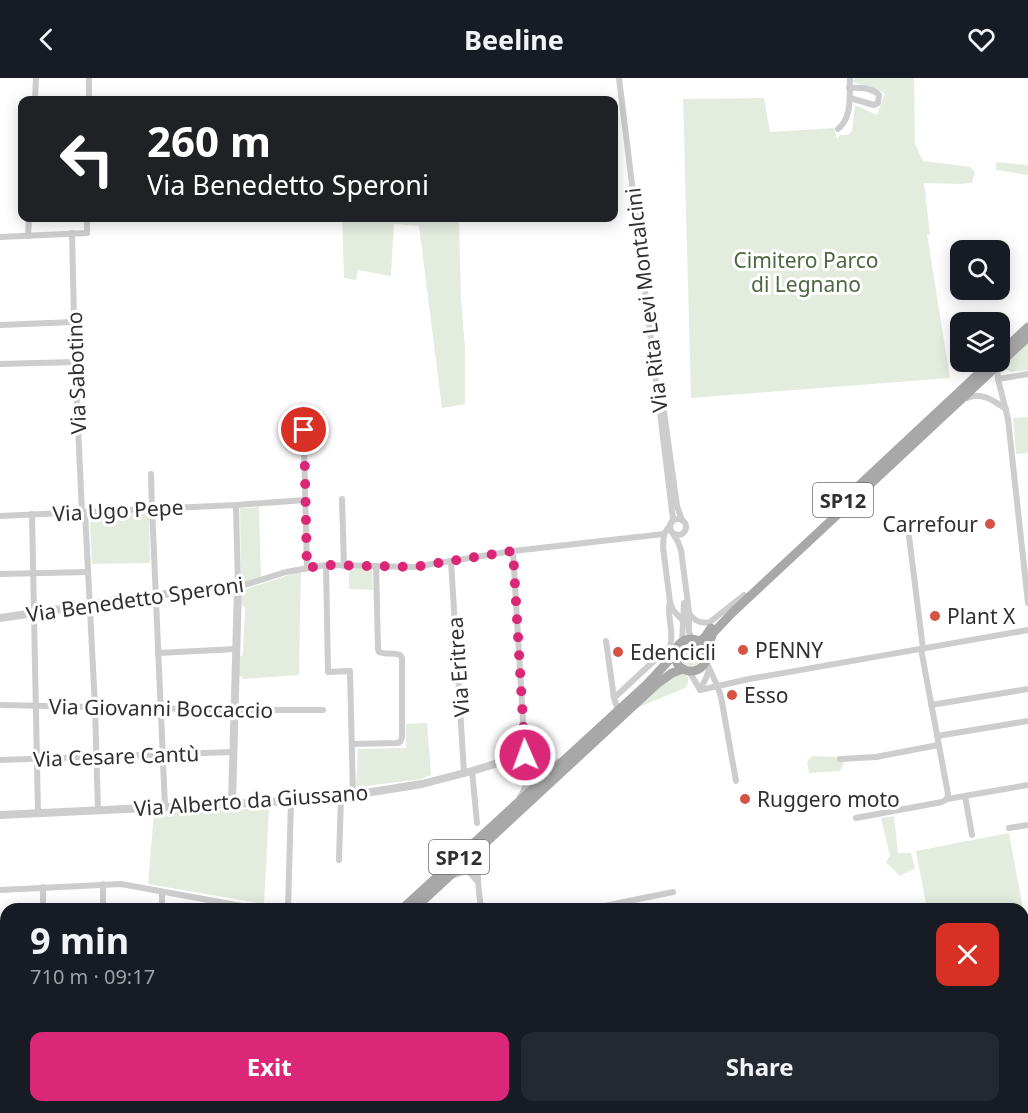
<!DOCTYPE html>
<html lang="en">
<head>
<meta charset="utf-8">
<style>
  :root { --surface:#171b24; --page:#242831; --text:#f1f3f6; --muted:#9ea1a6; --accent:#db2777 }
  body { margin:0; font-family:"Noto Sans",sans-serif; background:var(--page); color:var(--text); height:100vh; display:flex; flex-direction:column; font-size:22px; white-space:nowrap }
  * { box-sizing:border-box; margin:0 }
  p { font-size:20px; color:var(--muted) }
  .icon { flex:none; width:33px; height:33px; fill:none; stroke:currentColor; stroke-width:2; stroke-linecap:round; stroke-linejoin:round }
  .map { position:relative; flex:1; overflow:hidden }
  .drawer { position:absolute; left:0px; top:825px; width:1029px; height:210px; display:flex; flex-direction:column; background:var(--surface); border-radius:18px 18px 0 0; box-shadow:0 3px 15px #0003 }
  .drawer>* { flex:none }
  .hud { position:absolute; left:18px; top:18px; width:600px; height:126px; border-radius:12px; box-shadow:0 3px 15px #0003; background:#202124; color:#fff; overflow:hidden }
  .tools { position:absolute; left:950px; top:162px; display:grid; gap:12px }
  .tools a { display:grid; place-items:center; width:60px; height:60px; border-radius:12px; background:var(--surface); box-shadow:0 3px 15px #0003; font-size:30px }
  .pin { position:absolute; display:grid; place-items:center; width:51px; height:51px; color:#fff; margin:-26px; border:3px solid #fff; border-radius:50%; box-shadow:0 2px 6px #0007 }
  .me { position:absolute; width:66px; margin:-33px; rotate:358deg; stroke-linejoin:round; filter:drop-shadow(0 0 4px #0008) }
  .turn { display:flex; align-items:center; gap:21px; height:126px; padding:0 30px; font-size:27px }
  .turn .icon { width:78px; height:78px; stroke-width:2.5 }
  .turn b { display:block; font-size:42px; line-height:51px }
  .round { display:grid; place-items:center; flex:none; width:63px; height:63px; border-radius:12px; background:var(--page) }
  .headline { display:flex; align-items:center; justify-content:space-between; height:102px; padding:0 30px }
  h1 { font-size:36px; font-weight:700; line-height:45px }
  .button { display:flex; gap:12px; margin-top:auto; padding:12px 30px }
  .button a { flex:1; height:69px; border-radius:12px; background:var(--accent); color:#fff; font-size:24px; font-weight:700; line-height:69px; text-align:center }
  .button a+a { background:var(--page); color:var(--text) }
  header { display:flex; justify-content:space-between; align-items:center; height:78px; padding:0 30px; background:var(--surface); font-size:27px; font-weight:700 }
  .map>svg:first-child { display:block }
  .green { fill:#e4ece0 }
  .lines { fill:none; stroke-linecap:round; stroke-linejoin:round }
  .minor { stroke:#cdcdcd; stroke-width:6 }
  .tertiary { stroke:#cdcdcd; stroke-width:8 }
  .primary { stroke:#a8a8a8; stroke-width:9 }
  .route { stroke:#db2777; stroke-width:10; stroke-dasharray:0 18 }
  .poi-dot { fill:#d65344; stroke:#fff; stroke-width:2 }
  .labels { text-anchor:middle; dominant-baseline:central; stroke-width:6; stroke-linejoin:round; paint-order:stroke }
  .shield { fill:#fff; stroke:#6e6e6e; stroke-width:1.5 }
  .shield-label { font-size:20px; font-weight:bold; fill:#303030 }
  .park-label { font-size:21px; fill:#4d6841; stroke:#fff }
  .street-label { font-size:21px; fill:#303030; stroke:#fff }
  .poi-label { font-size:21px; fill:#303030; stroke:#fff; text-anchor:start }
</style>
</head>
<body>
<header><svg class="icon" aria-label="back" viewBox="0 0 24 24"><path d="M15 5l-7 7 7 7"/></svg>Beeline<svg class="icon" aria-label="heart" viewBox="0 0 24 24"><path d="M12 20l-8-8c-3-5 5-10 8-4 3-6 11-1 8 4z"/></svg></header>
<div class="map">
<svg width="1028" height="1035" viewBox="0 0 1028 1035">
  <rect width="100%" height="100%" fill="#fff"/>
  <g class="green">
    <path d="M854,0H914L915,66L923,83L971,89L975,95L972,105L960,106L924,105L930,157L927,156L950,300L691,320L683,21L764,20L770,54L834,50L837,61L840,57H848L852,53L855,27L877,37L885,15L853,4Z"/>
    <path d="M996,84L1028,87V97L996,92Z"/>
    <path d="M342,140H459L461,219L465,270V326L442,330L419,148L394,146L391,198L358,192L356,202L344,200Z"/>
    <path d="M1028,265V292L1011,294L1002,289Z"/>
    <path d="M1028,339V375L1016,376L1013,340Z"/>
    <path d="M259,429L261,500L241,505L240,430Z"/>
    <path d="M146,434L149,437L150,485L92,486L90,445L95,441L96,436Z"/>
    <path d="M349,491H372L373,512L349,511Z"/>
    <path d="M301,493L299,597L243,601L242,599L239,598L240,578L243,577L245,529L241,527L243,514L246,511Z"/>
    <circle cx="691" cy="577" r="11"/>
    <path d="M682,596H685L688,600V605L685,610L632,632L669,600Z"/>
    <path d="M427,645L431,697L421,701L358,709L356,707L358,671L406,670V646Z"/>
    <path d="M812,678L839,679L844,685L840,693L809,695L807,684Z"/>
    <path d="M269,730L264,826L148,806L154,735Z"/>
    <path d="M894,738L898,775H911L915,790L900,798L886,784L890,778L881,740Z"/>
    <path d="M1009,755L1024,837L1023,838V831H927L916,773Z"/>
    <path d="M1023,913H1028V1035H1017L1016,1029H1023Z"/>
    <path d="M828,1029H956L957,1035H828Z"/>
    <path d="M962,1029H1009V1035H963Z"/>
  </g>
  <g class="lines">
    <g class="minor">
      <path d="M619,0L673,441L671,445"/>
      <path d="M849,10C859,9 873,10 879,17L878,25L874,27L850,20"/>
      <path d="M35,22L36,0"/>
      <path d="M89,22V0"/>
      <path d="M838,51C853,39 849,17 850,0"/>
      <path d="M72,155L75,284L82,434"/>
      <path d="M28,158L29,140"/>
      <path d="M0,159L87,155V140"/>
      <path d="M0,247L74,244"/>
      <path d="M0,286L75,284"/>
      <path d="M997,288L998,301L1008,341L1028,525"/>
      <path d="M998,301L1028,296"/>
      <path d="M967,320C981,313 994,323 1006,331"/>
      <path d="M303,329L307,490"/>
      <path d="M664,334L677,428L682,442"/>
      <path d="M151,396L152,430L165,729"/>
      <path d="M342,421L344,488"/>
      <path d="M236,427L238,509L286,494L326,487L414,489L513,473L664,456"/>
      <path d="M85,434L95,629L98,733"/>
      <path d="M32,436L38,736"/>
      <path d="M0,438L236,427L305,422"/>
      <circle cx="678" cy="449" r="8"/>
      <path d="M670,447L664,456L663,469L670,524L673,532L684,544"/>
      <path d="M908,450L923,571"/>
      <path d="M672,454L678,464L681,472L689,534V554L692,562"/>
      <path d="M513,473L525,677"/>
      <path d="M451,483L464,695"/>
      <path d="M326,487L328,594L350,593L353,717"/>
      <path d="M0,496L88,494"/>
      <path d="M689,535C694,543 701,546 710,544L744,517"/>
      <path d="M606,563L614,620L618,632"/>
      <path d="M682,564L684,525"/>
      <path d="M921,571L948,716L947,721"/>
      <path d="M158,575L236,571"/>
      <path d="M706,583C711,595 718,607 721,619L736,703"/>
      <path d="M689,593L700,612L749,601L1028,552"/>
      <path d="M700,612L706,600L709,592"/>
      <path d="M614,620L670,568C675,554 666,539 670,524"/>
      <path d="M0,627L234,632H323"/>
      <path d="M931,627L1028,611"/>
      <path d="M937,658L1028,643"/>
      <path d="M352,666L396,665L400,664L402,660V580L400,577C393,574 386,577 379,574L378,571L376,488"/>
      <path d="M840,681L876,679L938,667"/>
      <path d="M0,682L233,674"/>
      <path d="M472,693L477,745"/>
      <path d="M965,718L972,757"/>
      <path d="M856,740L942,724L947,721L1028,707"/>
      <path d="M1009,750L1028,747"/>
      <path d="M339,782L341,718"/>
      <path d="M455,797L466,793L471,796L478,804"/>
      <path d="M0,812L121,806L258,831"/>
      <path d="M43,831V809"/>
      <path d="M103,831V806"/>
      <path d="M162,831V814"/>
      <path d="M288,831L291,723"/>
      <path d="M481,831C479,810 473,786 486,768"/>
      <path d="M590,831L673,814"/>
      <path d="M0,884H6"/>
      <path d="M1023,908L1028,907"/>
      <path d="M0,972H6"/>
      <path d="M494,1029L495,1035"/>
      <path d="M297,1035L303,1029"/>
    </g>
    <g class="tertiary">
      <path d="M0,540L156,517L238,509L232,725"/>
      <circle cx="522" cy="684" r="7"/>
      <path d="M529,682C539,689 547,691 558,685"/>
      <path d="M521,719C528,709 529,701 523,691"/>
      <path d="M0,737L291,723L353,717L422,706L472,693L518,679"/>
    </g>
    <g class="primary">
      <path d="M999,276L1028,249"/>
      <path d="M837,428L991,284"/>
      <circle cx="691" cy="577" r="16"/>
      <path d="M699,564L705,559L711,550"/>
      <path d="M706,573L713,555L733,534L1028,259"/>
      <path d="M402,831L646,607L675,576"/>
      <path d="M414,831L658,605L672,595L683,591"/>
      <path d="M196,1035L202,1029"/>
    </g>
  </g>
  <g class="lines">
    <path class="route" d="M304,352L307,490L326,487L414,489L513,473L525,677"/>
  </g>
  <g class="poi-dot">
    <circle cx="990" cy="446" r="6"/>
    <circle cx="935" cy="538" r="6"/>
    <circle cx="743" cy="572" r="6"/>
    <circle cx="618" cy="574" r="6"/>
    <circle cx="732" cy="617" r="6"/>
    <circle cx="745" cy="721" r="6"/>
  </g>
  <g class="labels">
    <g class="shield">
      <rect x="813" y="405" width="60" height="34" rx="4.5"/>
      <rect x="429" y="762" width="60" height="34" rx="4.5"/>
    </g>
    <g class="shield-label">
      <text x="843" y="422">SP12</text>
      <text x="459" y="779">SP12</text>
    </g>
    <g class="park-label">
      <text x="806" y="182">Cimitero Parco<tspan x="806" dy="24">di Legnano</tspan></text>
    </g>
    <g class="street-label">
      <text transform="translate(646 222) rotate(-97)">Via Rita Levi Montalcini</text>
      <text transform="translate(76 295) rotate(-92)">Via Sabotino</text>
      <text transform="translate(118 432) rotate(-3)">Via Ugo Pepe</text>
      <text transform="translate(135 521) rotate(-8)">Via Benedetto Speroni</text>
      <text transform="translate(458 589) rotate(-94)">Via Eritrea</text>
      <text transform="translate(161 630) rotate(1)">Via Giovanni Boccaccio</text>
      <text transform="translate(116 678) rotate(-2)">Via Cesare Cantù</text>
      <text transform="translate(251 722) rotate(-4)">Via Alberto da Giussano</text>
    </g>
    <g class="poi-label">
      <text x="978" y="446" text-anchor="end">Carrefour</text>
      <text x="947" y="538">Plant X</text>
      <text x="755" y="572">PENNY</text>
      <text x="630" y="574">Edencicli</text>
      <text x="744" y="617">Esso</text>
      <text x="757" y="721">Ruggero moto</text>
    </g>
  </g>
</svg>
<div class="tools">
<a><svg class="icon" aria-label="search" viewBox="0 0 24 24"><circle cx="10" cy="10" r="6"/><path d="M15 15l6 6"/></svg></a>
<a><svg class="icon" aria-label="layers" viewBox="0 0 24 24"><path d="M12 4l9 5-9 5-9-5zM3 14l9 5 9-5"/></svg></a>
</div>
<div class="pin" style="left:304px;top:352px;background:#d93025"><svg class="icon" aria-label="arrive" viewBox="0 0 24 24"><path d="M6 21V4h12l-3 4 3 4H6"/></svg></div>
<svg class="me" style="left:525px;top:677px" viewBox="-20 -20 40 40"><circle r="17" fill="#db2777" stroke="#fff" stroke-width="3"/><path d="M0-11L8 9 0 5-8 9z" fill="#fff"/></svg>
<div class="hud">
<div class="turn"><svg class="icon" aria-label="left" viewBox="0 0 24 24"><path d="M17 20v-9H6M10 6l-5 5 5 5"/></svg><div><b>260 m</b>Via Benedetto Speroni</div></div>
</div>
<section class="drawer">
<div class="headline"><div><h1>9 min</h1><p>710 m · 09:17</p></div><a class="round" style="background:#d93025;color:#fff"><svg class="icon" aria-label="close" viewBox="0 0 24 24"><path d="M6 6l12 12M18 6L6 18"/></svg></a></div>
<div class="button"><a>Exit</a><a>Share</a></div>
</section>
</div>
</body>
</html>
